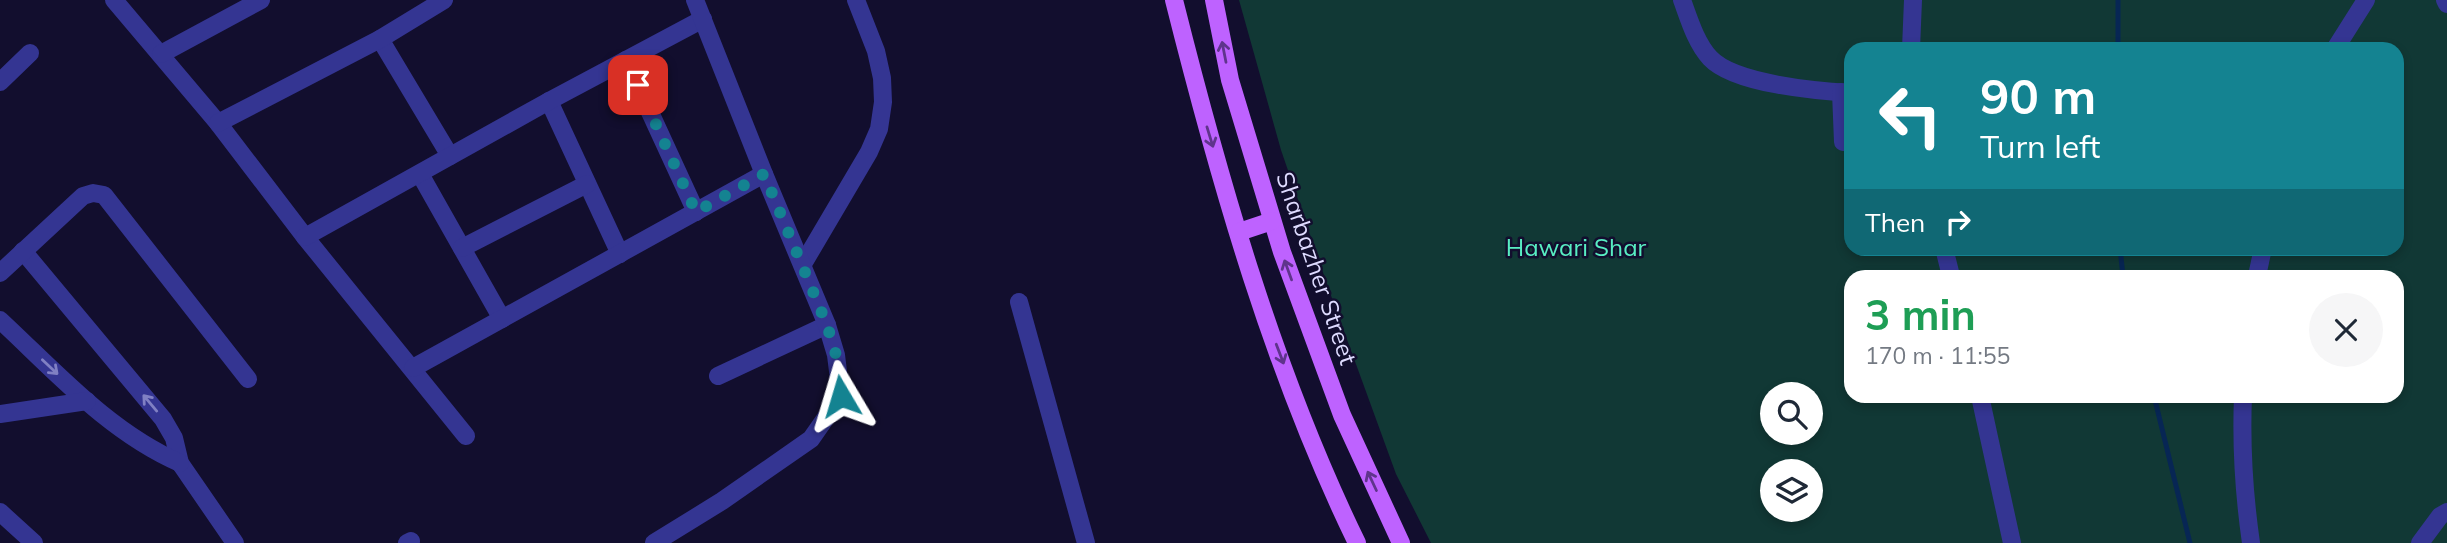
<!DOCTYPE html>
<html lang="en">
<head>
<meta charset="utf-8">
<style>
  :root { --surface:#fff; --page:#f6f6f7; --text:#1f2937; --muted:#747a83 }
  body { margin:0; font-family:Mulish,sans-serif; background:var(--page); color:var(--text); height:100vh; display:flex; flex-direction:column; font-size:26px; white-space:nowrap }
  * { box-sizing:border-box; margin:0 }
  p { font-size:23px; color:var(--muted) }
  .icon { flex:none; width:38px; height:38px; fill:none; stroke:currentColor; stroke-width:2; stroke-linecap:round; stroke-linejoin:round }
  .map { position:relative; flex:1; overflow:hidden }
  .side { position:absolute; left:1844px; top:270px; width:560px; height:133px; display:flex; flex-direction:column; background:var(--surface); border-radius:21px; box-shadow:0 4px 10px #0003 }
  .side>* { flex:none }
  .banner { position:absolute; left:1844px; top:42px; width:560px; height:214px; border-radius:21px; box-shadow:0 4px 10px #0003; background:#148391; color:#fff; overflow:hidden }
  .buttons { position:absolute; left:1760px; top:382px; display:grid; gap:14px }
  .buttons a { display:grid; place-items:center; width:63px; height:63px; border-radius:50%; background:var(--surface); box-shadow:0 4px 10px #0003; font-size:35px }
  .pin { position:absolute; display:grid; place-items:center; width:60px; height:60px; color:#fff; margin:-30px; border-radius:14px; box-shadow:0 4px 10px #0006 }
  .me { position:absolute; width:77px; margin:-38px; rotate:353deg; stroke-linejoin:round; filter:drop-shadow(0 0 5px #0008) }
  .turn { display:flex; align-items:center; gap:24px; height:147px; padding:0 21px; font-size:32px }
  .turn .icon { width:91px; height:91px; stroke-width:2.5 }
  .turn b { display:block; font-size:49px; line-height:60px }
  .then { display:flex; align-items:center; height:66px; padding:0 21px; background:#0003; gap:14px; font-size:26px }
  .round { display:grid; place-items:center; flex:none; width:74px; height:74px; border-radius:37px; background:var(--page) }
  .head { display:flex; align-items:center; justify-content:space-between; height:119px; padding:0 21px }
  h1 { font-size:42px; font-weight:700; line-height:52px; color:#1e9e55 }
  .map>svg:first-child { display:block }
  .green { fill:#113835; fill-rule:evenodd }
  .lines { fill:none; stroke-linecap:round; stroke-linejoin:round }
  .stream { stroke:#072654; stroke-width:5 }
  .minor { stroke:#343592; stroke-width:18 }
  .major { stroke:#be62ff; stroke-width:18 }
  .oneway { stroke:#5f348c }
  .oneway2 { stroke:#8080c3 }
  .route { stroke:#148391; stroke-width:12; stroke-dasharray:0 21.6 }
  .labels { text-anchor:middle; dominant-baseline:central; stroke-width:5; stroke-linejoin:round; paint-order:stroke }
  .park-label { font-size:24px; fill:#58edc2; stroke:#120e2e }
  .street-label { font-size:24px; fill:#dedbff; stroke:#120e2e }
</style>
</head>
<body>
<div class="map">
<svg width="2447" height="543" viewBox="0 0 2447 543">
  <rect width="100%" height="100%" fill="#120e2e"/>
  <path class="green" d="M1239,0H2447V543H1431L1396,474L1329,290L1281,150ZM1852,49H2398V248H1852ZM1852,276H2398V396H1852ZM1773,394H1811V432H1773ZM1773,471H1811V509H1773Z"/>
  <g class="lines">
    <g class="stream">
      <path d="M2118,49V0"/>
      <path d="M2120,248L2123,276"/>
      <path d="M2154,396L2190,543"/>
    </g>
    <g class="minor">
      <path d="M114,0L218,123L305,237L466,436"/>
      <path d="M1682,0C1689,19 1696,43 1710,58C1734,84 1817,91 1852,93"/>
      <path d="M2445,0L2447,4"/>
      <path d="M380,39L450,156"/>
      <path d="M1911,49L1913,0"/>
      <path d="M2335,49L2366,0"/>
      <path d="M161,54L261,0"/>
      <path d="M626,60L696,212"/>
      <path d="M0,82L30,53"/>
      <path d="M1841,92L1843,142"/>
      <path d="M549,101L620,254"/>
      <path d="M218,123L380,39L444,0"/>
      <path d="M420,174L502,319"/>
      <path d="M305,237L549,101L703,19"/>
      <path d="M462,248L587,184"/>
      <path d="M1944,248L1951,276"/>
      <path d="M23,251L163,419L174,438L180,463L235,543"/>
      <path d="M803,264L869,152L879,129L883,102L882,78L876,51L856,0"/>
      <path d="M0,273L83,196L93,193L104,195L248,379"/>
      <path d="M2257,276L2263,248"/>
      <path d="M1019,302L1086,543"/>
      <path d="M0,320C56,372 109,432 180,463"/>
      <path d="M413,368L764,174"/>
      <path d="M718,376L827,325"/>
      <path d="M1980,396L2012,543"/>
      <path d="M2243,396C2241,445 2244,494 2251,543"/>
      <path d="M0,414L87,401"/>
      <path d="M0,512L34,543"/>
      <path d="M407,543L411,541"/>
      <path d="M654,543L722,501L811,439L841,396L836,355L827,325L764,174L695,0"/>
      <path d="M2420,543L2440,516L2447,512"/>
    </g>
    <g class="major">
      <path d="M1174,0C1220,183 1274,373 1357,543"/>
      <path d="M1214,0L1230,80L1282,252L1342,415L1401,543"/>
      <path d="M1239,232L1272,221"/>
    </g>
  </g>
  <defs><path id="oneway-shaft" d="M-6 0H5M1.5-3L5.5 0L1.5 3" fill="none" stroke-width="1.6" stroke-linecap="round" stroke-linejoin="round" transform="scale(1.75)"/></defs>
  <g class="oneway">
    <use href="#oneway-shaft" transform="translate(1224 52) rotate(-101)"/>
    <use href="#oneway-shaft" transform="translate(1210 137) rotate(73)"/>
    <use href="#oneway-shaft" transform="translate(1288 270) rotate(-110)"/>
    <use href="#oneway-shaft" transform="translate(1280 354) rotate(69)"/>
    <use href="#oneway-shaft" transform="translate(1372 481) rotate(-115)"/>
  </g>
  <g class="oneway2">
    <use href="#oneway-shaft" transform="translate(50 367) rotate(43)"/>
    <use href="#oneway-shaft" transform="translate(150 403) rotate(-130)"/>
  </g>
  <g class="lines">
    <path class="route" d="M638,85L696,212L764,174L827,325L836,355L841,396"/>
  </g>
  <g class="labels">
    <g class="park-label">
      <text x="1576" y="247">Hawari Shar</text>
    </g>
    <g class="street-label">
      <text transform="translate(1317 268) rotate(71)">Sharbazher Street</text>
    </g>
  </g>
</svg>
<div class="buttons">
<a><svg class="icon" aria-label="search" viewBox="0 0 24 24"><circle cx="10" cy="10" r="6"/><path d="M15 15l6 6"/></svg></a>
<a><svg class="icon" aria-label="layers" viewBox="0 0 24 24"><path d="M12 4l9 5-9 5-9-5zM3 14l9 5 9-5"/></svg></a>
</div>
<div class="pin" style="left:638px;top:85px;background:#d93025"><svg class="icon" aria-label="arrive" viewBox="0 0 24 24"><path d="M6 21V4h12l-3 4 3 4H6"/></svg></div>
<svg class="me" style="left:841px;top:396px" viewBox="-20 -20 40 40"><path d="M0-17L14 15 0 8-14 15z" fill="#148391" stroke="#fff" stroke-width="4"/></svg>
<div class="banner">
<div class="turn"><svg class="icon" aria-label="left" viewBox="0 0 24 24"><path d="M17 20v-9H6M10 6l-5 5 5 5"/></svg><div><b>90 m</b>Turn left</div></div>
<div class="then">Then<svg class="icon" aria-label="right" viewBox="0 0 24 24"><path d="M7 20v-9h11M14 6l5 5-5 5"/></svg></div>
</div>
<section class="side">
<div class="head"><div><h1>3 min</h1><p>170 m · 11:55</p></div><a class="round"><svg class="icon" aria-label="close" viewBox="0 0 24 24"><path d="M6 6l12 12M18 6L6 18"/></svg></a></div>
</section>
</div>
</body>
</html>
